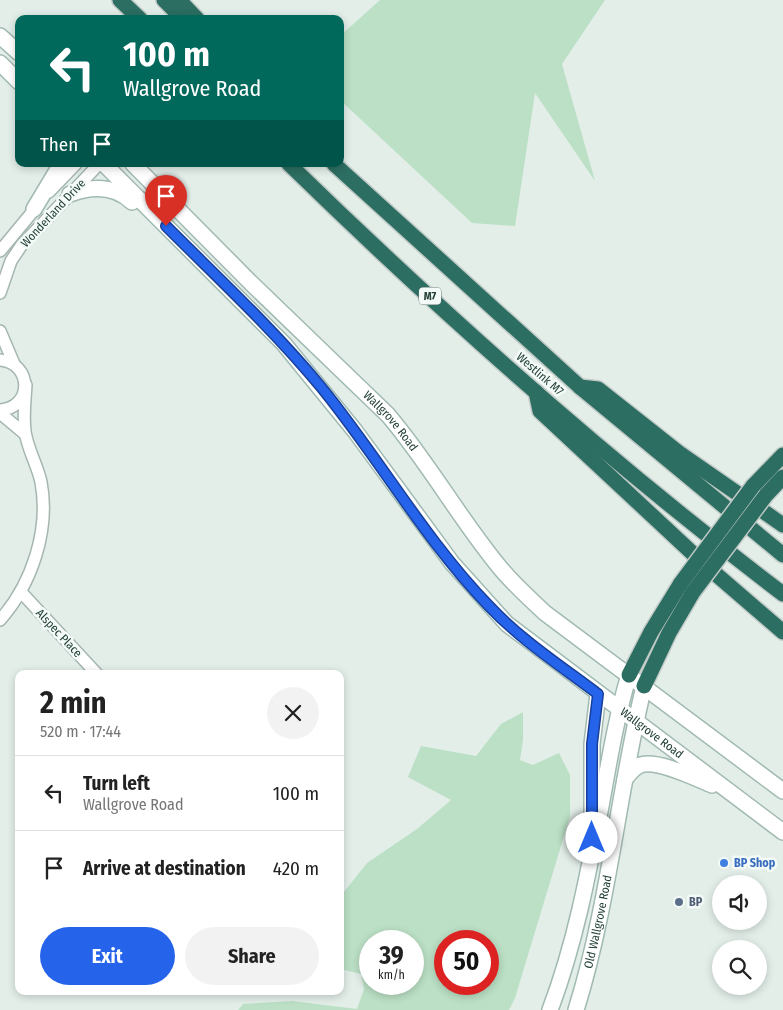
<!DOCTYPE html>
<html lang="en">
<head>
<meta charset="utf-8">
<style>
  :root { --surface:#fff; --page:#f2f2f2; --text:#222; --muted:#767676; --line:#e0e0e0; --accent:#2563eb }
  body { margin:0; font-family:"Fira Sans Condensed",sans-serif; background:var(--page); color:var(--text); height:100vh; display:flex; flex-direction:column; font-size:19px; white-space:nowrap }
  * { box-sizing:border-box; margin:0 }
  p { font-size:16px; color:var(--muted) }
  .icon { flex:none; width:28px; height:28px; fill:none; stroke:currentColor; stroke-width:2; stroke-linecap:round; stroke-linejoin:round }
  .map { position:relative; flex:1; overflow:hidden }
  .side { position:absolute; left:15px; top:670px; width:329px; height:325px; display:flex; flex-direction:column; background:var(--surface); border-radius:10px; box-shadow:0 2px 8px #0003 }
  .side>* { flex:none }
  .guide { position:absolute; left:15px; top:15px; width:329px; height:152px; border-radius:10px; box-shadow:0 2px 8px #0003; background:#00695c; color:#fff; overflow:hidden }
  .fabs { position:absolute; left:712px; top:875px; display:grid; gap:10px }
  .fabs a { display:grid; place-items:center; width:55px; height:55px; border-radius:50%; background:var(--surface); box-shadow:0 2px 8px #0003; font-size:25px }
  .speed { position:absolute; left:359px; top:930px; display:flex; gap:10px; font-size:25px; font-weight:700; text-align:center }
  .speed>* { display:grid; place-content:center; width:65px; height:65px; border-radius:50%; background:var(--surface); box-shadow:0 2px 8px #0003; line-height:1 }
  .speed small { font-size:12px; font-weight:400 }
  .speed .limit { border:8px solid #d22; background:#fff; color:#111 }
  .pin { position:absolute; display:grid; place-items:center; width:42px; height:42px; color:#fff; margin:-51px -21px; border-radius:50% 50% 50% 0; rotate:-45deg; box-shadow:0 0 5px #0007 }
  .pin .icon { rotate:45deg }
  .me { position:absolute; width:55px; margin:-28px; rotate:0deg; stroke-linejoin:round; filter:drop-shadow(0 0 4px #0008) }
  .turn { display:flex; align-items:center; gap:18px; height:105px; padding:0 25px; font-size:22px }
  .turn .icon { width:65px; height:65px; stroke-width:2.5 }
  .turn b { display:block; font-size:35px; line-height:42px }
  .then { display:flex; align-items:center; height:48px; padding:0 25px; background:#0003; gap:10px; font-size:19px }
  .round { display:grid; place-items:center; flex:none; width:52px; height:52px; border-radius:26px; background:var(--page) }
  .summary { display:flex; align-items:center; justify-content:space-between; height:85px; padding:0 25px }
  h1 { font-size:30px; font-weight:700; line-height:38px }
  .cta { display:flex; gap:10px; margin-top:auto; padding:10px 25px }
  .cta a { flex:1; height:58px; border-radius:30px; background:var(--accent); color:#fff; font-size:20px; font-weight:700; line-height:58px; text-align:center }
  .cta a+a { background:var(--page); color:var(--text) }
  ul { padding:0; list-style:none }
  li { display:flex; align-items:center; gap:15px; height:75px; padding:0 25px; border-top:1px solid var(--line) }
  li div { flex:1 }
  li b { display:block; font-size:19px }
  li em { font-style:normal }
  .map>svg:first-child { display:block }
  .green { fill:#bbe0c5; fill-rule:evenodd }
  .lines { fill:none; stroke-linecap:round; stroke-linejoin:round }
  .minor-casing { stroke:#a5b6b0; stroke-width:14 }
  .secondary-casing { stroke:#a1bab1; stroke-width:18 }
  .motorway-casing { stroke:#c1cac7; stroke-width:18 }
  .minor { stroke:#fff; stroke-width:11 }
  .secondary { stroke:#fff; stroke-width:15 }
  .motorway { stroke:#2c6e61; stroke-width:15 }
  .motorway-bridge-casing { stroke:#c1cac7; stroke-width:18; stroke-linecap:butt }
  .motorway-bridge { stroke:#2c6e61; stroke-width:15 }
  .route-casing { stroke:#184099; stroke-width:12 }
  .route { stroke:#2563eb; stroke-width:9 }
  .shop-dot { fill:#3f7fe0; stroke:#f4faf7; stroke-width:2 }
  .service-dot { fill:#5c6f8a; stroke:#f4faf7; stroke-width:2 }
  .labels { text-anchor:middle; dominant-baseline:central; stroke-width:5; stroke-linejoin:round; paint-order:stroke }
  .shield { fill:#f4faf7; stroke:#617871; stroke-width:1 }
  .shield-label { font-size:11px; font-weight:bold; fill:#224038 }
  .street-label { font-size:12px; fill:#224038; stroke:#f4faf7 }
  .shop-label { font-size:12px; font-weight:bold; fill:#366cbe; stroke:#f4faf7; text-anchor:start }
  .service-label { font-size:12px; font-weight:bold; fill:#4e5e75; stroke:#f4faf7; text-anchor:start }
</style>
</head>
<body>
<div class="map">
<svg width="783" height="1010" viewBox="0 0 783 1010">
  <rect width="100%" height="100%" fill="#e3eee9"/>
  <g class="green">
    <path d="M380,0H605L562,64L595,181L535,93L515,226L472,223L340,100V36Z"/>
    <path d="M523,712V740L520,760L533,765L559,753L570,775V816L515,998L509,1010H238L243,1004L292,1001L357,1009L364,989L361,974L340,969V897L367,863L417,829L451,800L408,777L421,746L476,756L501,724ZM370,941H412V984H370ZM445,941H488V984H445Z"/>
  </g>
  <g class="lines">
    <g class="minor-casing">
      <g id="minor">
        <path d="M49,192L76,164"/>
        <path d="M0,251L39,204"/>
        <path d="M0,293L11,261L21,246L99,164"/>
        <path d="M0,331L14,364"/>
        <path d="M0,360C33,363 33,408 0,410"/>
        <path d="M0,413L25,434"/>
        <path d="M21,592L97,674"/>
        <path d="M0,620C32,584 50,530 41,482C37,464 27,448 25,431C23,415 25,401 26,385"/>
      </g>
    </g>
    <g class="secondary-casing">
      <g id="secondary">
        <path d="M0,36L19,53"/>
        <path d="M0,63L19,82"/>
        <path id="s1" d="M104,164L284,344L355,431L452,563L507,624L783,832"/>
        <path id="s2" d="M133,164L251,283L388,415C428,462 458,516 497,564C511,582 528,597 545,613L783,791"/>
        <path d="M70,194C92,186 114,185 132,202"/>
        <path d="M34,209L61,164"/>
        <path d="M625,779C629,774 633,768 640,765C657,759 695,778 712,785"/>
        <path d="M592,817V744L598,694"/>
        <path d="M550,1010C575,944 588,875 601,806C609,762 616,718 629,675"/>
        <path id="s3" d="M576,1010C609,904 618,793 644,686"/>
      </g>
    </g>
    <g class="motorway-casing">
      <g id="motorway">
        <path d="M120,0L140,19"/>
        <path d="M164,0L183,19"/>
        <path d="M179,0L197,19"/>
        <path d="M289,164C445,316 609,462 783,594"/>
        <path d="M334,164L580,387L783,555"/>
        <path d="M580,387L598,389L679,453L783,525"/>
        <path d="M536,392L540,411L703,563L783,632"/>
        <path d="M753,486L783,455"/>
        <path d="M766,495L783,477"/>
        <path d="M629,675L651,632L681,583"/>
        <path d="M644,686L669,633L693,592"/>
      </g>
    </g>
    <use href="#minor" class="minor"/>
    <use href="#secondary" class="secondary"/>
    <use href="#motorway" class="motorway"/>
    <g class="motorway-bridge-casing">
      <g id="motorway-bridge">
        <path d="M681,583L753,486"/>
        <path d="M693,592L766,495"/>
      </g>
    </g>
    <use href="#motorway-bridge" class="motorway-bridge"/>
  </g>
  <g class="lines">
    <g class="route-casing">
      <path id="route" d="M166,226C219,279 274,330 321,387C379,458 425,540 489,606C521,640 561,666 598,694L592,744V838"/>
    </g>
    <use href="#route" class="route"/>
  </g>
  <circle class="shop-dot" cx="724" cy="863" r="5"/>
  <circle class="service-dot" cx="679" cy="902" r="5"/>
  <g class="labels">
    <rect class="shield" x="419" y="287.5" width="22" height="17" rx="4"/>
    <g class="shield-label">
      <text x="430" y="296">M7</text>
    </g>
    <g class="street-label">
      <text transform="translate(53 213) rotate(-47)">Wonderland Drive</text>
      <text transform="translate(540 374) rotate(41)">Westlink M7</text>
      <text stroke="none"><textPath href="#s2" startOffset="364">Wallgrove Road</textPath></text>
      <text transform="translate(59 633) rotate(47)">Alspec Place</text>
      <text stroke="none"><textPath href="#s1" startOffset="794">Wallgrove Road</textPath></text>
      <text stroke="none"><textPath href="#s3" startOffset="91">Old Wallgrove Road</textPath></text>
    </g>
    <g class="shop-label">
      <text x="734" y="863">BP Shop</text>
    </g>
    <g class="service-label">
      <text x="689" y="902">BP</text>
    </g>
  </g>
</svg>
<div class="fabs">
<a><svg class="icon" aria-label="sound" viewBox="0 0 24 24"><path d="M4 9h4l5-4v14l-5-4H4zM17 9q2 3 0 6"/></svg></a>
<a><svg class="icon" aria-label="search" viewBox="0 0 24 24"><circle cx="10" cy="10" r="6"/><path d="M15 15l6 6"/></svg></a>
</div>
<div class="speed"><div>39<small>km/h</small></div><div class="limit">50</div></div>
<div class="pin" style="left:166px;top:226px;background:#d93025"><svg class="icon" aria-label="arrive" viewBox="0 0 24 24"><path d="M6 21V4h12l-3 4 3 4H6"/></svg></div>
<svg class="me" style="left:592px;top:838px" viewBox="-20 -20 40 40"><circle r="19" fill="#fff"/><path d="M0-13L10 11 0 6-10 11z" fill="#2563eb"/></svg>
<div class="guide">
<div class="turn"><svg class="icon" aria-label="left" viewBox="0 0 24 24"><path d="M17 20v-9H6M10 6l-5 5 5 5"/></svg><div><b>100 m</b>Wallgrove Road</div></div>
<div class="then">Then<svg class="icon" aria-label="arrive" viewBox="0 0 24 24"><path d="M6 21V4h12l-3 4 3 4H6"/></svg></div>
</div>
<section class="side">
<div class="summary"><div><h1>2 min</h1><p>520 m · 17:44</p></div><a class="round"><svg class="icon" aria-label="close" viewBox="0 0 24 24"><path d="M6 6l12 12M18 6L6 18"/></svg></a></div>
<ul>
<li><svg class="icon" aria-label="left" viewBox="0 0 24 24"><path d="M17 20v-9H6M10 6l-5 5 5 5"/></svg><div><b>Turn left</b><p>Wallgrove Road</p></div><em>100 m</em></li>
<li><svg class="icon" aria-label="arrive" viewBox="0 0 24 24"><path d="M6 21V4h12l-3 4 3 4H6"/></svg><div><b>Arrive at destination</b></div><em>420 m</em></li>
</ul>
<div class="cta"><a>Exit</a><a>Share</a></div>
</section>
</div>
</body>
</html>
